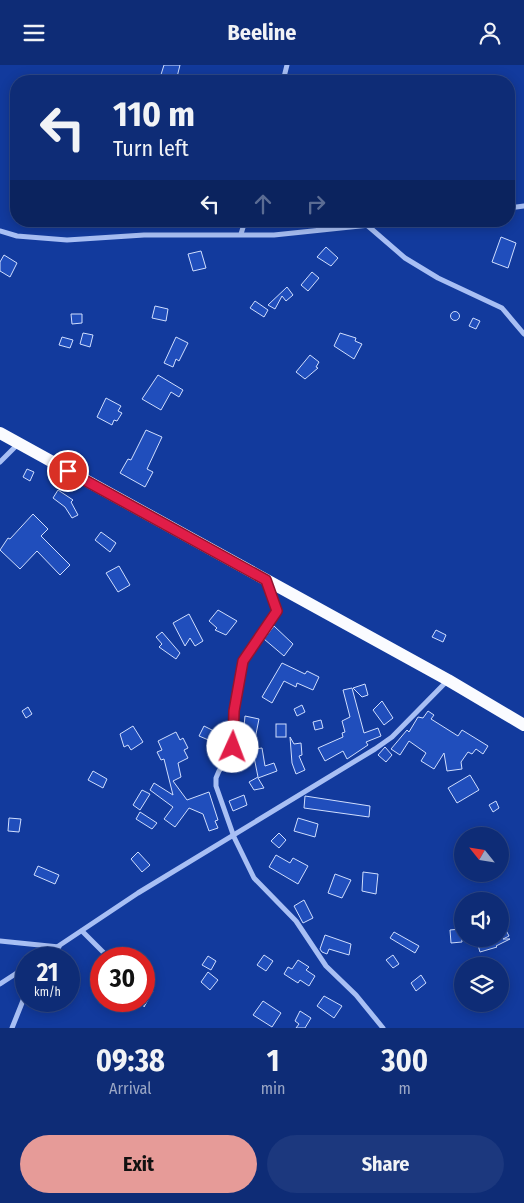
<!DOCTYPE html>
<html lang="en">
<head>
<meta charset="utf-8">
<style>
  :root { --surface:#0e2c76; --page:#1c387e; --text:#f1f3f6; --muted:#9ba7c5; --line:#2e4888; --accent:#e69b98 }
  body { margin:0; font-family:"Fira Sans Condensed",sans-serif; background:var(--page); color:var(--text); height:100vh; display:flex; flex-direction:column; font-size:19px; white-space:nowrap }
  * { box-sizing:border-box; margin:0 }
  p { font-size:16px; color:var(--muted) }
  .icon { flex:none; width:28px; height:28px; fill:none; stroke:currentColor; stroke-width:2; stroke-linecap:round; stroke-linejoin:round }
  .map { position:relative; height:963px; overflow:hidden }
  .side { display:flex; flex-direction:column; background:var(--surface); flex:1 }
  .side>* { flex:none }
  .hud { position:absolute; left:10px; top:10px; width:505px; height:152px; border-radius:20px; box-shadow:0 2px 12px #0003,0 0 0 1px var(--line); background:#0e2c76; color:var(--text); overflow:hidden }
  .needle { width:32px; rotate:300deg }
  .fabs { position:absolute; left:454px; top:762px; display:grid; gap:10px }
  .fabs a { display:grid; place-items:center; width:55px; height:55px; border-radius:50%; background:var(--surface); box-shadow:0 2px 12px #0003,0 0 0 1px var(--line); font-size:25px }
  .speed { position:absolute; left:15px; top:882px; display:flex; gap:10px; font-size:25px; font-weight:700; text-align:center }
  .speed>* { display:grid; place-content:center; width:65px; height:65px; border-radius:50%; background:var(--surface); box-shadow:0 2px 12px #0003,0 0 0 1px var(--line); line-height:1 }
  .speed small { font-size:12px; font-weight:400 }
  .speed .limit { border:8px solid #d22; background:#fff; color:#111 }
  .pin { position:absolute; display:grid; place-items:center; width:42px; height:42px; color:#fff; margin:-21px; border:2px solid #fff; border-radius:50%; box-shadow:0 1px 5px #0007 }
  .me { position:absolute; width:55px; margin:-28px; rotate:2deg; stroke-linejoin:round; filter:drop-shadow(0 0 4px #0008) }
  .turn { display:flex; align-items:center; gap:18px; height:105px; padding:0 20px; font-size:22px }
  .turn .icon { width:65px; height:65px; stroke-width:2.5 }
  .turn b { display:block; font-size:35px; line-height:42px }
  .lanes { display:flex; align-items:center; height:48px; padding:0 20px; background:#0003; justify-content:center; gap:25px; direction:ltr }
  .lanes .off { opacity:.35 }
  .eta { display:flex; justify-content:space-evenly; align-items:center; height:85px; text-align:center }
  .eta b { font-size:30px; font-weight:700; line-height:35px }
  .primary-button { display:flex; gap:10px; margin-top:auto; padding:10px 20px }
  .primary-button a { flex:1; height:58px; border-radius:30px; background:var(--accent); color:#111; font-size:20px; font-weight:700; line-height:58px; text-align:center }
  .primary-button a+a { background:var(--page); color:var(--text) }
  header { display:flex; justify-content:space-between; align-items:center; height:65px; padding:0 20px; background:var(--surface); font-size:22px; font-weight:700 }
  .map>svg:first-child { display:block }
  .building { fill:#204ebc; stroke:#d0defe }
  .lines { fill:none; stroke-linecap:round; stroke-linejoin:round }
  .minor { stroke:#a8bff4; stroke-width:5 }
  .trunk { stroke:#fafbff; stroke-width:12 }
  .route-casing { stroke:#92132f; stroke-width:12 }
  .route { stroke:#e11d48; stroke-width:9 }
</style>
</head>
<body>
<header><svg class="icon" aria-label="menu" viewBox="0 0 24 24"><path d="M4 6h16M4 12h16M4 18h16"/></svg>Beeline<svg class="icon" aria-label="person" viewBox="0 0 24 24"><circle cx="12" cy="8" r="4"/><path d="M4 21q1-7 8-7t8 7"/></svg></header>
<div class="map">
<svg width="524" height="963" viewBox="0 0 524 963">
  <rect width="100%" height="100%" fill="#123a9d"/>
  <g class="building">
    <path d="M164,0H180L176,16H159Z"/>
    <path d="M501,172L516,178L508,203L492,197Z"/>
    <path d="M326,182L338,193L331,201L317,192Z"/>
    <path d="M201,186L206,203L193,206L188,189Z"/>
    <path d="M4,190L17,198L10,212L0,206V197Z"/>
    <path d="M312,207L319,213L308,226L301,220Z"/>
    <path d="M287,222L293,230L286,236L282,231L275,244L268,240Z"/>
    <path d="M255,236L268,245L264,252L250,243Z"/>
    <path d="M155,241L168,244L166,256L152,253Z"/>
    <circle cx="455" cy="251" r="4.5"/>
    <path d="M71,249H82V258L72,259Z"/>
    <path d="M473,253L480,256L476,264L469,261Z"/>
    <path d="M83,268L93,270L90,282L80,279Z"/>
    <path d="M340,268L356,273L355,276L362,279L354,294L334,281Z"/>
    <path d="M62,272L73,275L70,283L59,280Z"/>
    <path d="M176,272L188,278L179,296L176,294L173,302L164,298Z"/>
    <path d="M310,290L319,297L316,302L318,303L305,314L296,307Z"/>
    <path d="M158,310L183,325L179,332L171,327L161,345L142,334Z"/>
    <path d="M106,333L121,341L118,346L122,348L117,356L114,355L112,360L97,352Z"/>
    <path d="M146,365L162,372L147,404L153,407L145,422L120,408L128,394L131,395Z"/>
    <path d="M27,404L34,407L30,416L23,412Z"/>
    <path d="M58,425L73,435L71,437L78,450L72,453L65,442L53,433Z"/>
    <path d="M33,449L48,464L41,471L70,500L60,510L37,486L20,504L0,485L8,473L10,474Z"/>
    <path d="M101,467L116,478L110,487L95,475Z"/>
    <path d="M119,501L130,520L118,527L106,508Z"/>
    <path d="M218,545L237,556L226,570L215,565L217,563L209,556Z"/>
    <path d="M189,549L203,576L195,581L190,573L185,581L173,558Z"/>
    <path d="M274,561L293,579L284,591L264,574Z"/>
    <path d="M436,565L446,570L443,577L432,572Z"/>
    <path d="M162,567L180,588L176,594L159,582L162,579L156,572Z"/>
    <path d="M282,598L305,609L307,606L319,612L313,625L297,618L296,622L284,616L272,638L262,632Z"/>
    <path d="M365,619L368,630L362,632L353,623Z"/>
    <path d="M352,623L364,668L378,663L381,671L366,677L368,680L347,694L343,686L325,696L318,683L343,672L342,668L345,667L342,656L350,652L343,625Z"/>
    <path d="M382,636L393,653L384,660L373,645Z"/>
    <path d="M302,640L305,647L297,651L294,644Z"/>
    <path d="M28,642L32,649L26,653L22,646Z"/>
    <path d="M428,646L434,650L431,654L458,671L462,665L488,681L483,689L476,684L472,689L468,687L461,697L462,704L447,706L444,688L434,704L421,696L426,688L409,676L400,690L391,684L407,665L409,667L418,652L423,653Z"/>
    <path d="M245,651L259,654L255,674L243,672Z"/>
    <path d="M321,655L323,663L315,665L313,657Z"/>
    <rect x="276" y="659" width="10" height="13"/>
    <path d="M133,661L143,677L131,685L128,680L124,682L120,669Z"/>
    <path d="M204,661L222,670L218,679L199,671Z"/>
    <path d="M176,667L180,675L183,673L188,683L184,685L188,693L178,698L181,712L173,716L187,735L209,727L218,755L215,756L218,763L209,766L203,749L189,743L175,762L164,754L173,742L150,725L154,718L173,730L164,694L161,695L157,687L162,685L158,676Z"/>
    <path d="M290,672L294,679L301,678L302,690L299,691L305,705L296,709L292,698Z"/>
    <path d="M385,682L392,690L386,697L378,690Z"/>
    <path d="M262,683L265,701L274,698L277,706L258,713L264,723L254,725L249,717L258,712L254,692L235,694V691L241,686Z"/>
    <path d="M93,706L107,714L103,723L88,715Z"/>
    <path d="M470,710L479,725L457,738L448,723Z"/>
    <path d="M142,725L150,729L140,745L133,740Z"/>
    <path d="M244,730L247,740L233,746L229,736Z"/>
    <path d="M305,731L370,741L369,752L304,743Z"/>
    <path d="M496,736L499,743L493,747L489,740Z"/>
    <path d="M140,747L157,758L152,764L136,754Z"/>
    <path d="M9,753L21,754L19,767L8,766Z"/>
    <path d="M298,753L318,759L315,772L294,766Z"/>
    <path d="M279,768L286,775L279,783L271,776Z"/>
    <path d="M138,787L150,800L142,807L131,794Z"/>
    <path d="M276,790L290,798L293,793L308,801L298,819L269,802Z"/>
    <path d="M38,801L59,810L55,819L34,810Z"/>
    <path d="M363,807L378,809L376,829L362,826Z"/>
    <path d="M335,809L351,815L342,833L328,828Z"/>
    <path d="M304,835L313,853L303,858L294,841Z"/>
    <path d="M500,854L509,871L503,874H510L496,881L497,882L480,887L477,877L500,874Z"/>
    <path d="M461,864L462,877L451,878L450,865Z"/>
    <path d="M394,867L419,881L415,888L390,873Z"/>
    <path d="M325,870L351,879L349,890L329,884L327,889L322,887L320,884Z"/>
    <path d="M264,890L273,896L266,906L257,900Z"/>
    <path d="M393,890L399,899L393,903L386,895Z"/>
    <path d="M208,891L216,896L211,905L202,900Z"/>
    <path d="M298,895L309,902L306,905L315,911L309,921L300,915L298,918L284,909L288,902L292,904Z"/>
    <path d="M208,907L218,915L210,925L201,917Z"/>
    <path d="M421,910L426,918L416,926L411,918Z"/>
    <path d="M144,920L153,926L144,942Z"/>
    <path d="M324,931L342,941L334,953L317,941Z"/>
    <path d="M263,936L281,948L272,962L253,950Z"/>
    <path d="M300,946L311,953L305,963H296L299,959L295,956Z"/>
  </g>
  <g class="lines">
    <g class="minor">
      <path d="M283,16L287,0"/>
      <path d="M509,143L524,141"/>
      <path d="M368,161L405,193L438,213L502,243L524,269"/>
      <path d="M0,166L17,171L67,175L144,170H274L408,156"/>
      <path d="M241,169L245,156"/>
      <path d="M0,397L18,379"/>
      <path d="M267,518L277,546L243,596L234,646L233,686L219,706L216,713V721L234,772L254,813L296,856L326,901L356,930L383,963"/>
      <path d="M82,866L110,894"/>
      <path d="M0,876L59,882"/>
      <path d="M39,894L138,828L375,684L392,672L448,615"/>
      <path d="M0,919L26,902"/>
      <path d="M12,963L26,928"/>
    </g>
    <path class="trunk" d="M0,368L448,615L524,660"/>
  </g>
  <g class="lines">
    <g class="route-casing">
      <path id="route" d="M68,406L266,515L277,546L243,596L234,646L233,682"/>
    </g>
    <use href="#route" class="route"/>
  </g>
</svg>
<div class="fabs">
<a><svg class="needle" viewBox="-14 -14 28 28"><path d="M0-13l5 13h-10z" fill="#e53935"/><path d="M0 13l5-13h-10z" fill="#9ba7c5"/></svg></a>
<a><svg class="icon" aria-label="sound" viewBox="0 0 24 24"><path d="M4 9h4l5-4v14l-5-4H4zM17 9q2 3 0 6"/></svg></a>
<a><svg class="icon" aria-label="layers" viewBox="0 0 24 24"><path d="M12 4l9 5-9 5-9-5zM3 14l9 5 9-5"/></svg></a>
</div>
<div class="speed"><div>21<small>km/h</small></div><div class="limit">30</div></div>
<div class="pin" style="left:68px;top:406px;background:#d93025"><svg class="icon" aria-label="arrive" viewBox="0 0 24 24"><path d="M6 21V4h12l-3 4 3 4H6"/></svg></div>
<svg class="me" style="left:233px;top:682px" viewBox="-20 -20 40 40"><circle r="19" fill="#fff"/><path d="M0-13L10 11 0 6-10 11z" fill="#e11d48"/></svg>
<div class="hud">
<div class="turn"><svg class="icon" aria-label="left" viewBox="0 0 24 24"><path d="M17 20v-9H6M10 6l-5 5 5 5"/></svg><div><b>110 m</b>Turn left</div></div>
<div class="lanes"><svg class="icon" aria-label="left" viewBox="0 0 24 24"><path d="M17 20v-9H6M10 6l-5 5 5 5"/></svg><svg class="icon off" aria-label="ahead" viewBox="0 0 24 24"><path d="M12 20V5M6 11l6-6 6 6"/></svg><svg class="icon off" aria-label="right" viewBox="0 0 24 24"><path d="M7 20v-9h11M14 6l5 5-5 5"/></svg></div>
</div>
</div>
<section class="side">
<div class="eta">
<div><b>09:38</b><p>Arrival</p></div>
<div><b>1</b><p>min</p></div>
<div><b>300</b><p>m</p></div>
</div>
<div class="primary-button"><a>Exit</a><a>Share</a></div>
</section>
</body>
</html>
